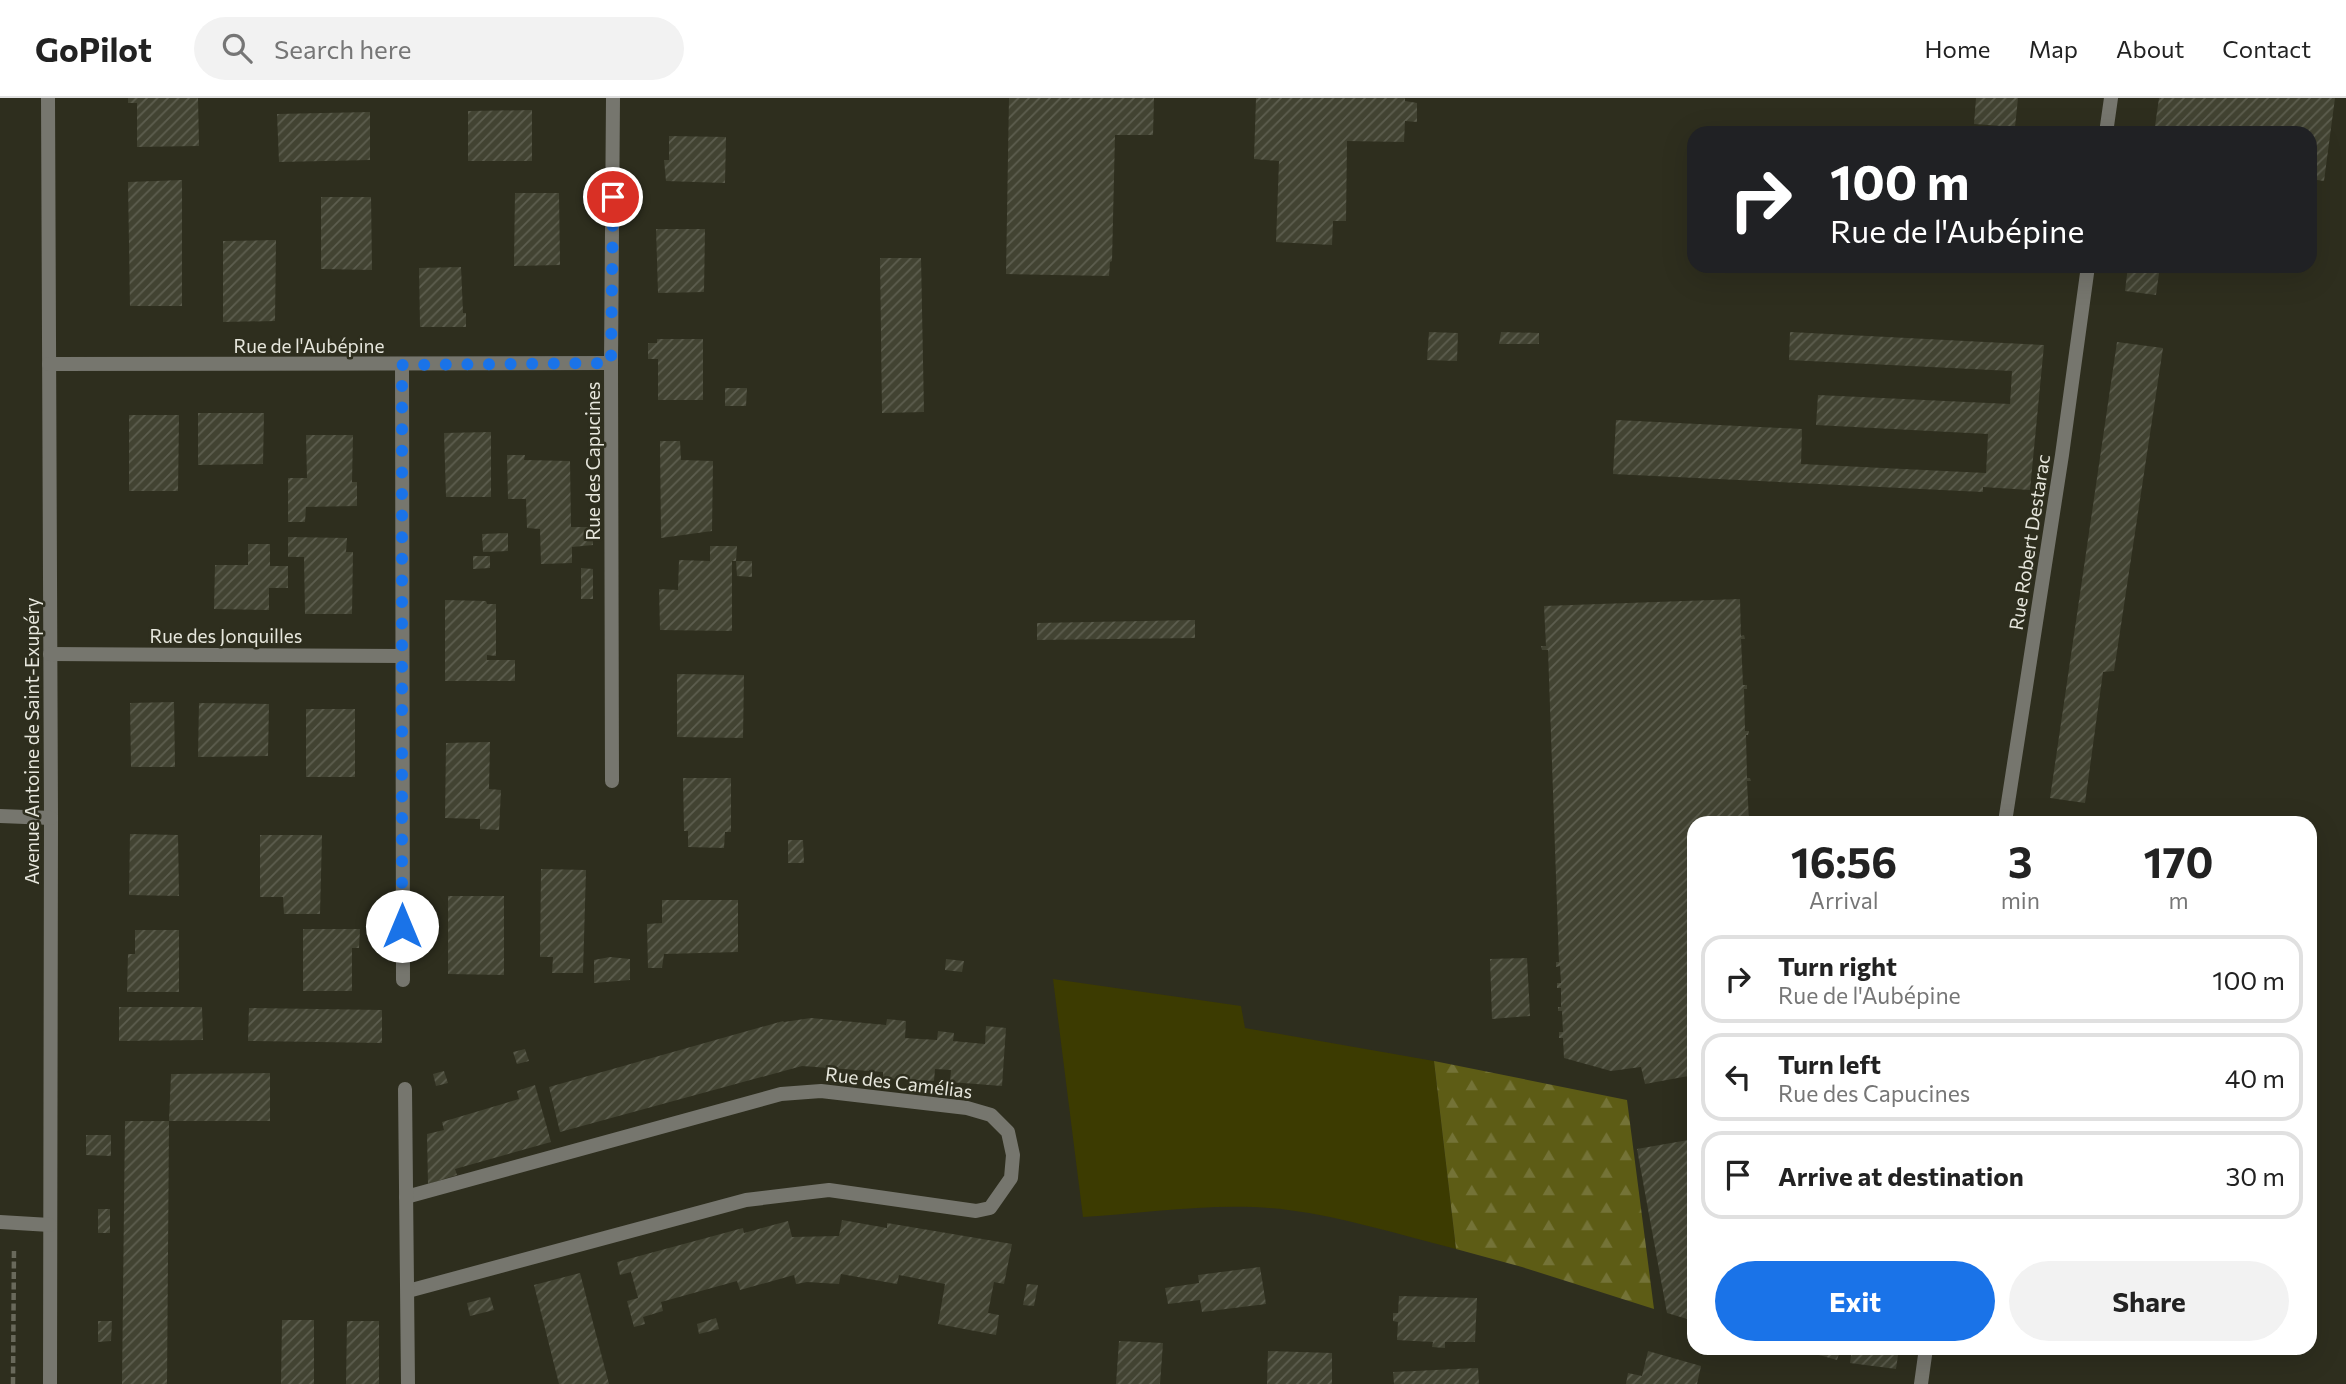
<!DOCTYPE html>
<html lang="en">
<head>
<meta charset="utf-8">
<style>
  :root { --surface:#fff; --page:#f2f2f2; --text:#222; --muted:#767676; --line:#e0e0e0; --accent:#1a73e8 }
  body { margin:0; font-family:Commissioner,sans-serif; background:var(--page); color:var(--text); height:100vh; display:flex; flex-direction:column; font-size:26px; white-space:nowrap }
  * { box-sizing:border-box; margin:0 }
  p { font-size:23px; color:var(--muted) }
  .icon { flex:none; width:38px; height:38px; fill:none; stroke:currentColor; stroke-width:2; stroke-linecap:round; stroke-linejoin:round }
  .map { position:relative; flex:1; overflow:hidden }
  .sheet { position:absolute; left:1687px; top:718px; width:630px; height:539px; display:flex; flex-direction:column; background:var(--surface); border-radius:21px; box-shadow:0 7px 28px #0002 }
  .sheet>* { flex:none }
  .top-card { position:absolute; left:1687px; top:28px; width:630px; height:147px; border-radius:21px; box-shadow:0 7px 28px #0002; background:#202124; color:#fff; overflow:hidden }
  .pin { position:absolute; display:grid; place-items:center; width:60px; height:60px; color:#fff; margin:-30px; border:4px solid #fff; border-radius:50%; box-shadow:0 2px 7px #0007 }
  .me { position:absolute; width:77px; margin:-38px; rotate:0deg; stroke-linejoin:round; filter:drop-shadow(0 0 5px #0008) }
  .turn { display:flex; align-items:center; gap:24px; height:147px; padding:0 28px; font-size:32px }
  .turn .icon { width:91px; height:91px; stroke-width:2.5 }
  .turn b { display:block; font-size:49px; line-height:60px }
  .eta { display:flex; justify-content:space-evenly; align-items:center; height:119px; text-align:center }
  .eta b { font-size:42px; font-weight:700; line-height:49px }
  .primary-button { display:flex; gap:14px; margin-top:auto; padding:14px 28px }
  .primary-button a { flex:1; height:80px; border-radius:42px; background:var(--accent); color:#fff; font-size:28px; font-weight:700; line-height:80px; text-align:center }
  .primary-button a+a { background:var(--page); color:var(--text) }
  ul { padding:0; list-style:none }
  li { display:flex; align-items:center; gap:21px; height:88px; margin:0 14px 10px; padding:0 14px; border:4px solid var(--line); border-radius:21px }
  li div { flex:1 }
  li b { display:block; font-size:26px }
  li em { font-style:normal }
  header { display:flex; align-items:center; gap:42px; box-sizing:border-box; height:98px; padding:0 35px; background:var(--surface); border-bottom:2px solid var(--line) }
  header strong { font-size:33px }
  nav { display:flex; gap:38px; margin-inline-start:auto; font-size:24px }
  .search { width:490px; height:63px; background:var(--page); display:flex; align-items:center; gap:18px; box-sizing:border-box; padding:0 24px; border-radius:38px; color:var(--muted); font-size:26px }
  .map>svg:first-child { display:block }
  .green { fill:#3c3b01 }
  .forest { fill:url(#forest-firs) }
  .building { fill:url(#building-hatch) }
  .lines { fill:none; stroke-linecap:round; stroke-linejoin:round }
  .path { stroke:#69695b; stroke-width:4.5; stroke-dasharray:7 3.5; stroke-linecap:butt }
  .lane { stroke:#76766e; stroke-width:14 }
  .street { stroke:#76766e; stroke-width:14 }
  .route { stroke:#1a73e8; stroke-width:12; stroke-dasharray:0 21.6 }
  .labels { text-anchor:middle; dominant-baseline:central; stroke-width:5; stroke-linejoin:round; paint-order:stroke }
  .street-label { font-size:19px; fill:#e7e7dd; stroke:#2e2e1e }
</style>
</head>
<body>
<header>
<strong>GoPilot</strong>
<div class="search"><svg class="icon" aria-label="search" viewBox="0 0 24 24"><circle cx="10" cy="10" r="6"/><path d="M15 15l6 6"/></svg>Search here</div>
<nav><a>Home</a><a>Map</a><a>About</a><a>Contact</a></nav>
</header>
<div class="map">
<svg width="2346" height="1286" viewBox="0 0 2346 1286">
  <defs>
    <pattern id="forest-firs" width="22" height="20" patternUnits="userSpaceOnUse" patternTransform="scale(1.75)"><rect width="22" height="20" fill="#5d5c15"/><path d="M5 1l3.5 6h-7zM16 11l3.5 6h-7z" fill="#747337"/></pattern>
    <pattern id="building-hatch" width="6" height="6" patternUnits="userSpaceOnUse" patternTransform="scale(1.75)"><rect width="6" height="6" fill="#424332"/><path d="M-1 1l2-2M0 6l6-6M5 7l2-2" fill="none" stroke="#5d5e4f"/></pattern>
  </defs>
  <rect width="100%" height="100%" fill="#2e2e1e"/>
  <path class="green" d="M1053,881L1241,908L1245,930L1434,963L1456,1151C1400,1137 1344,1119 1288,1112C1222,1103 1149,1115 1083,1119Z"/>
  <path class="forest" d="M1434,963L1627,1002L1654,1211L1522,1169L1456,1151Z"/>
  <g class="building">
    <path d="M128,0H198L199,48L137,49V5H128Z"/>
    <path d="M1009,0H1154L1153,37H1115L1112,163L1110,164L1109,178L1006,176Z"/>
    <path d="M1256,0H1405V3L1417,5V24L1405,23L1404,44L1347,43L1346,123H1333L1332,147L1276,144L1279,63L1254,61Z"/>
    <path d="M1976,0H2018L2015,29L1974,26Z"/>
    <path d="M2159,0H2335L2324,83L2310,81V35H2154Z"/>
    <path d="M532,12V63H468V13Z"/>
    <path d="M370,14V62L279,64L277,16Z"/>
    <path d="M669,38L726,39L725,85L666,83L664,62H669Z"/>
    <path d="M182,82V208H130L128,84Z"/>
    <path d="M515,95H559L560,167L514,168Z"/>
    <path d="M321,99H371L372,172L321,171Z"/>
    <path d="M656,131H705L704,194L658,195Z"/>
    <path d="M276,142L275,223L223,224V143Z"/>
    <path d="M880,160H921L924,314L882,315Z"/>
    <path d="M2128,168H2160L2156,197L2125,193Z"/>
    <path d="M461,169L463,215H466V229H420L419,170Z"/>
    <path d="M1429,234L1458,235L1457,263L1427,262Z"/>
    <path d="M1501,234L1539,235V246H1499Z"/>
    <path d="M1790,234L2044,247L2030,392L1983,389V394L1613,376L1616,322L1802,331L1801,366L1986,375L1988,336L1816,327L1818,297L2010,306L2012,273L1789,262Z"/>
    <path d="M657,241H703V302H658V261H648V245H657Z"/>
    <path d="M2117,244L2163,250L2114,573L2103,574L2085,705L2050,700Z"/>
    <path d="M725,290H747L746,308H725Z"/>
    <path d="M198,315H264L263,366L198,367Z"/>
    <path d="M129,317H179L178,393H129Z"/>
    <path d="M491,334V399H446L444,335Z"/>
    <path d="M306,337H353L352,384H357V408L306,409L305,424H288V380H307Z"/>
    <path d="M660,343H680L681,362L713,363L712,433L661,440Z"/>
    <path d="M507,357H525L524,362L570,363L571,429H593V447L572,449V465L541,466L540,431L527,430L526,401H508Z"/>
    <path d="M508,435V453L483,454L482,436Z"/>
    <path d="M288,439L347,440L346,454H353L352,516H305L304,459H288Z"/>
    <path d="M248,446H270V468H288V490H269V512L214,511L215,467H248Z"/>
    <path d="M710,448H737L736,463H732V533L660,532L659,491L678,492L679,462L710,463Z"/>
    <path d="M473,458H490V470L473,471Z"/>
    <path d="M736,463H752V479L737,478Z"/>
    <path d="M581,470L593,471V501H581Z"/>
    <path d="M1740,501L1741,538L1744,537L1745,541H1741L1743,587H1747V591H1744L1745,633H1749L1748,637H1746L1747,680H1750L1751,683H1747L1749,724H1694V977L1645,986L1641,969L1611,973L1564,960L1563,940H1559V934H1563L1562,913H1558V909H1561V890H1557V885H1561L1560,868L1556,869V864H1559L1548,552H1542L1541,548H1546L1544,508Z"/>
    <path d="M445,502L486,503L487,506H496V558L487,557V562H515V583H445Z"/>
    <path d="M1195,522V540L1037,542V525Z"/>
    <path d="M677,576L744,577L743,640L677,639Z"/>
    <path d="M174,604L175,669H131L130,605Z"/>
    <path d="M199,605L269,606L268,658L198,659Z"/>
    <rect x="306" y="611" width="49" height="68"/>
    <path d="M490,644L489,691L501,692L499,732L480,731V721L445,720L446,645Z"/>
    <path d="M683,680H731V734H725L724,750L688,749V733H684Z"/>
    <path d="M130,736L178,737L179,798L129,797Z"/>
    <path d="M260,737H322L320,816H284L283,799H260Z"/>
    <path d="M788,742H803L804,765H788Z"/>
    <path d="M541,771L586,772L583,875H552L553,859H540Z"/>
    <path d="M448,798H504V877L448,876Z"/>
    <path d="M662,802H738V854L664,856L662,870H648L647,826L662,825Z"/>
    <path d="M303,831H360L359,850H352V893H303Z"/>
    <path d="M135,832H179V894H127L128,856H135Z"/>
    <path d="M610,859L630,861V882L594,885V862Z"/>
    <path d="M1527,860L1530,918L1492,921L1490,861Z"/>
    <path d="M946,861L964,863L962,874L945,872Z"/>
    <path d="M119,909H202L203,942L119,943Z"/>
    <path d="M249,910L382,912V945L248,943Z"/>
    <path d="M811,920L886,927L887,921L906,923L905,940L937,942L938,933L954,935L953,943L985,946L986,928L1006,930L1002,988L950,984L951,972L935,971L934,983L883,980V974L802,968L560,1034L549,989L783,923L784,924Z"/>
    <path d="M525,951L529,963L517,966L513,954Z"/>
    <path d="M444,973L448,985L436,988L433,976Z"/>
    <path d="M270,975V1023H169L171,976Z"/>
    <path d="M535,987L551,1044L455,1071L457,1077L428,1086L427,1036L444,1032L442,1024L519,1001L517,993Z"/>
    <path d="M125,1023H169L167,1286H122Z"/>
    <path d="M86,1037H111V1058L86,1057Z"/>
    <path d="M1694,1041V1223L1667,1215L1637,1051Z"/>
    <rect x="98" y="1111" width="12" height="24"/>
    <path d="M842,1122L887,1130V1125L1012,1146L1004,1186L994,1184L988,1215L999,1217L996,1237L938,1226L945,1186L899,1177L897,1186L841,1176L839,1186L807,1184L796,1186L794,1177L740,1192L737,1183L661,1204L663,1213L643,1219L645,1226L634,1229L627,1203L638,1200L631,1174L620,1177L617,1164L743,1130L744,1135L788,1123L792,1139L839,1138Z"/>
    <path d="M1260,1169L1266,1206L1202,1214L1200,1202L1168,1206L1165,1190L1199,1185L1198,1177Z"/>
    <path d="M580,1175L609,1286H559L534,1187Z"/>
    <path d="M1027,1186L1038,1187L1034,1208L1023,1207Z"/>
    <path d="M1399,1198L1477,1200L1475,1244H1445V1250L1432,1249L1433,1244L1397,1242L1398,1224L1393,1223V1215H1398Z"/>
    <path d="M490,1199L494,1212L470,1218L467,1205Z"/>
    <path d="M716,1220L719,1231L699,1236L697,1226Z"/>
    <path d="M282,1222H314V1286H281Z"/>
    <path d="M98,1223H112L111,1243L98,1244Z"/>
    <path d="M347,1223H379V1286H346Z"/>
    <path d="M1119,1243L1163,1245L1160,1286H1116Z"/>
    <path d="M1794,1250H1841L1837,1262Z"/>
    <path d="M1852,1250H1899L1896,1271L1850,1265Z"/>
    <path d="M1268,1253L1332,1255V1286H1267Z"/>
    <path d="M1648,1253L1701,1268L1697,1286H1626L1628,1275L1642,1278Z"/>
    <path d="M1478,1270L1479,1286H1394L1393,1274Z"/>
  </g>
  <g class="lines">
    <path class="path" d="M13,1286L14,1150"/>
    <path class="lane" d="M406,1099L781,996L821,993L967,1010L991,1017L1008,1034L1013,1057L1011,1080L990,1110L976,1113L829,1092L746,1102L408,1193"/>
    <g class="street">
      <path d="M48,0L51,720L50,1286"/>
      <path d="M2106,35L2111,0"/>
      <path d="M49,266L611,265"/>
      <path d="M402,266L403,882"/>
      <path d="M50,556L402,558"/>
      <path d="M612,683L611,265L613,0"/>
      <path d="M0,718L51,720"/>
      <path d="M2005,724L2062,357L2088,168"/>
      <path d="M405,991L408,1286"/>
      <path d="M0,1124L50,1127"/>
      <path d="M1921,1286L1926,1250"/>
    </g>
  </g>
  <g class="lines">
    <path class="route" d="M402,828V267L611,265L613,99"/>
  </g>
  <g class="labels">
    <g class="street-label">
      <text x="309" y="247">Rue de l'Aubépine</text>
      <text transform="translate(592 363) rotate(-90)">Rue des Capucines</text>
      <text transform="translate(2029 444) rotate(-81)">Rue Robert Destarac</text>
      <text x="226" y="537">Rue des Jonquilles</text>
      <text transform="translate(31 643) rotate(-90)">Avenue Antoine de Saint-Exupéry</text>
      <text transform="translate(899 984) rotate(7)">Rue des Camélias</text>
    </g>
  </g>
</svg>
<div class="pin" style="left:613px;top:99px;background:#d93025"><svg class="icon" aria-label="arrive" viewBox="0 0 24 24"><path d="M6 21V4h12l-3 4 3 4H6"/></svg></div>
<svg class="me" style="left:402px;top:828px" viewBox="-20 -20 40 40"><circle r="19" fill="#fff"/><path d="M0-13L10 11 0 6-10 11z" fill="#1a73e8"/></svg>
<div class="top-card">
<div class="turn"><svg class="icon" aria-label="right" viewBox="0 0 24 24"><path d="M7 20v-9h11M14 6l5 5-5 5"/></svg><div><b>100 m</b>Rue de l'Aubépine</div></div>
</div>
<section class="sheet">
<div class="eta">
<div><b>16:56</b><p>Arrival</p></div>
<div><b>3</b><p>min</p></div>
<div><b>170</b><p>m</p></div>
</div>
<ul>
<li><svg class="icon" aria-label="right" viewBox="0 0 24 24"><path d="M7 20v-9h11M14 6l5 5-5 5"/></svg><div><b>Turn right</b><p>Rue de l'Aubépine</p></div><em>100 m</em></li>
<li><svg class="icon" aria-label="left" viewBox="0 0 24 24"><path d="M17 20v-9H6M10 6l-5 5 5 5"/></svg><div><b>Turn left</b><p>Rue des Capucines</p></div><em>40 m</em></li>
<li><svg class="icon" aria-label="arrive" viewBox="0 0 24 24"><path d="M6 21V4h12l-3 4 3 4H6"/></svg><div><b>Arrive at destination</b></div><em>30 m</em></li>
</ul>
<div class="primary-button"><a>Exit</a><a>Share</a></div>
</section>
</div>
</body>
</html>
